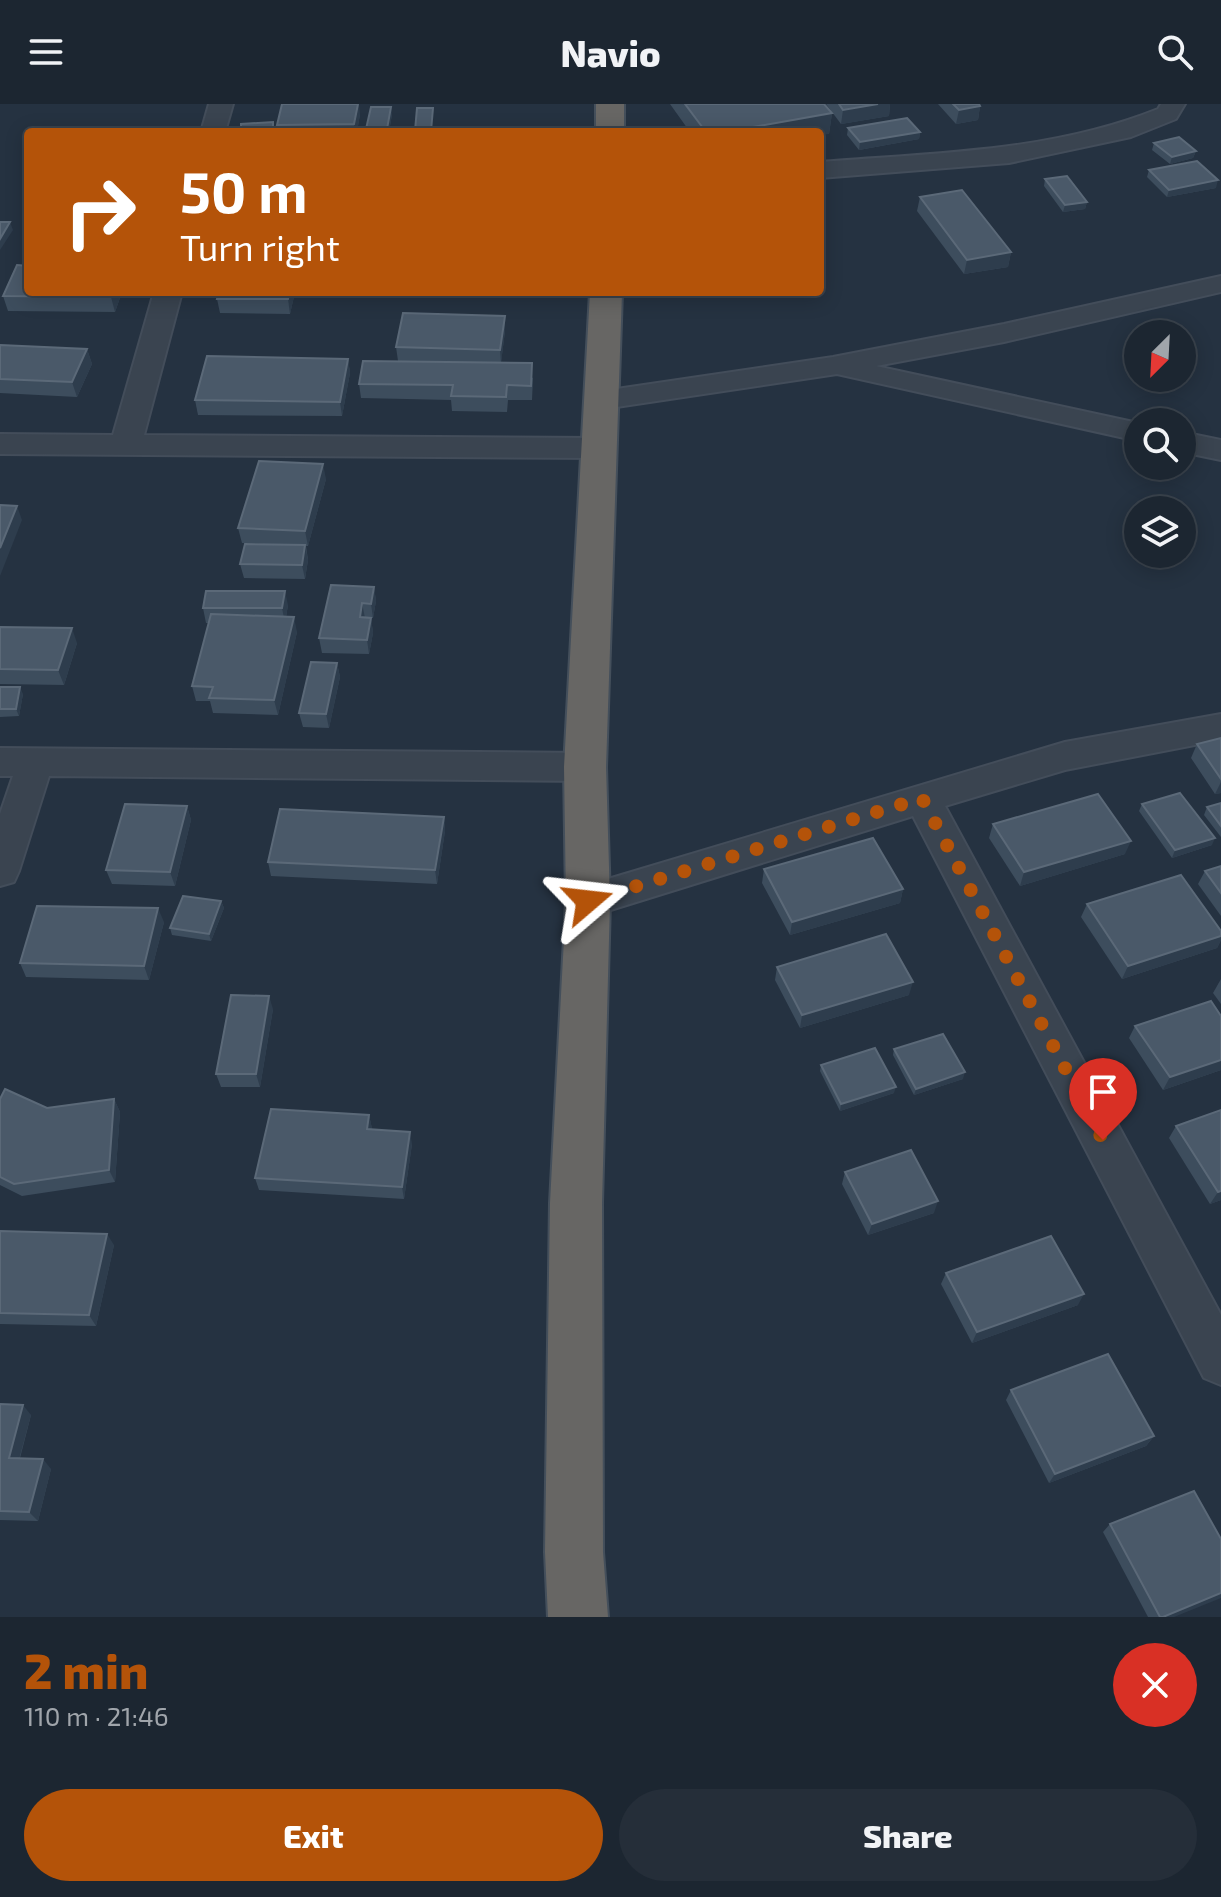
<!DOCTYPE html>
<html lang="en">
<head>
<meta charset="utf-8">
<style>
  :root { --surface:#1c2631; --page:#252e39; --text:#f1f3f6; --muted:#a0a5ab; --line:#3a434d; --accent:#b45309 }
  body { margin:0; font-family:"Exo 2",sans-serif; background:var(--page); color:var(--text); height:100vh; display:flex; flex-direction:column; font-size:30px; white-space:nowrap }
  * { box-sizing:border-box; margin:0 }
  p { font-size:26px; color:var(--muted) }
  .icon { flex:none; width:44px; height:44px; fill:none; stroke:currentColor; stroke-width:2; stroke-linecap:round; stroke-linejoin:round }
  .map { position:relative; height:1513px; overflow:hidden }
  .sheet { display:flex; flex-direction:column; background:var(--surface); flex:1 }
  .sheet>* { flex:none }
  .top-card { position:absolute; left:24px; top:24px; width:800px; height:168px; border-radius:8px; box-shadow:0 4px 20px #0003,0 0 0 2px var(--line); background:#b45309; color:#fff; overflow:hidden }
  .needle { width:52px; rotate:204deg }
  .buttons { position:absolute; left:1124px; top:216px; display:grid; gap:16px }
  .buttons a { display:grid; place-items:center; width:72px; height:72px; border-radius:50%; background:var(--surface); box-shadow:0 4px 20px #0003,0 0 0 2px var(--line); font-size:40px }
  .pin { position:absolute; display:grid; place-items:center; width:68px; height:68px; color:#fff; margin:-82px -34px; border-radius:50% 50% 50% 0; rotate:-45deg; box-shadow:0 0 8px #0007 }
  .pin .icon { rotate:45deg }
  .me { position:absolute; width:88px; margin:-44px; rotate:73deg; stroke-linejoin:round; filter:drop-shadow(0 0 6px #0008) }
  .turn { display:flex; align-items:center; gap:28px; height:168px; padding:0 24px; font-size:36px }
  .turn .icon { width:104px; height:104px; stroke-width:2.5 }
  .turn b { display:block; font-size:56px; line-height:68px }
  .round { display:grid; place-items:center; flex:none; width:84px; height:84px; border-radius:42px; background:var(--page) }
  .summary { display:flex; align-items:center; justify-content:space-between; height:136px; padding:0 24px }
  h1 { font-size:48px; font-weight:800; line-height:60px; color:var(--accent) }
  .action { display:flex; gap:16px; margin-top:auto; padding:16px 24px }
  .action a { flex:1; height:92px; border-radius:48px; background:var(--accent); color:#fff; font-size:32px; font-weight:800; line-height:92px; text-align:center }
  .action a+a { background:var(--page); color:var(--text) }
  header { display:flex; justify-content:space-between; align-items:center; height:104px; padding:0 24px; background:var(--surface); font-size:36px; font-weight:800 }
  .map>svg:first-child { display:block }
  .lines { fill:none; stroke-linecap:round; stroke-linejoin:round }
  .minor-casing { stroke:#434d5a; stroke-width:4 }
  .trunk-casing { stroke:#444f5b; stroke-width:4 }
  .minor { fill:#3a4450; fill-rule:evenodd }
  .trunk { fill:#676664; fill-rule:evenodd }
  .wall { fill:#3d4d5d }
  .shaded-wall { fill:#2e3d4d }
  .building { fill:#4a5969; stroke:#5b6978; stroke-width:2 }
  .route { stroke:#b45309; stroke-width:14; stroke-dasharray:0 25.2 }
</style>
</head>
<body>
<header><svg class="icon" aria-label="menu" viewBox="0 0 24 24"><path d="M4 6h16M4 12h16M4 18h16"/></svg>Navio<svg class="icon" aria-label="search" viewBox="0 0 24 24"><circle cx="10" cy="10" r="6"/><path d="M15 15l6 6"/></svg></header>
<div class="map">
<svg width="1221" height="1513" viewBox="0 0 1221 1513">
  <rect width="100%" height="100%" fill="#253241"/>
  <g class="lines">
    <g class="minor-casing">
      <g id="minor">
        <path d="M209,0H233L225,28H201Z"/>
        <path d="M1161,0H1185L1176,15L1131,33L1009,59L820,74V58C934,49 1051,48 1158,5Z"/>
        <path d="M1221,172V188L1004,238L876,262L1138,319V337L837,270L603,305L593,302L588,296L593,290L603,287L833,253L1004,220Z"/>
        <path d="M154,188H182L144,331L600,334L611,337L615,344L611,351L600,354L0,350V330L113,331Z"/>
        <path d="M1182,328L1221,336V356L1182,348Z"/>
        <path d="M1221,610V636L1065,666L945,702L1221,1211V1281L1204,1274L913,712L588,813L574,808L569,797L574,786L588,781L1065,638Z"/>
        <path d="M0,644L585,649L598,653L603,663L598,673L585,677L49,672L19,767L14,778L0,782V710L13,672H0Z"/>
      </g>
    </g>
    <g class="trunk-casing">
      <g id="trunk">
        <rect x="596" y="0" width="28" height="28"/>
        <path d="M590,188H622L606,663L610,797L602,1099L603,1448L608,1513H548L545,1448L550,1099L566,797L564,663Z"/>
      </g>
    </g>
    <use href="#minor" class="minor"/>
    <use href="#trunk" class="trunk"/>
  </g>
  <g class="wall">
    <path d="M670,0H824L832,9L829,30L820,28H690Z"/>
    <path d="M826,0H890L889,12L841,20Z"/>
    <path d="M938,0H979L980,2L978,16L956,20Z"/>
    <path d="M360,10L357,28H278L277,21Z"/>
    <path d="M392,10L389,28H366V25Z"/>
    <path d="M848,24L920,28L919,35L859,46L847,31Z"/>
    <path d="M1154,39L1196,47L1193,54L1170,60L1152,46Z"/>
    <path d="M1149,66L1216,84L1167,93L1147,73Z"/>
    <path d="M1045,75L1087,98L1085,105L1063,108L1044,82Z"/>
    <path d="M920,93L1011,148L1008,163L964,170L917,107Z"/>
    <path d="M122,188L115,208L8,207L3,192Z"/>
    <path d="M295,188L290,210L220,209L217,195Z"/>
    <path d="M694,188H760V192L694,191Z"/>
    <path d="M505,212V227L501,258L533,274L532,296H508L507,308L452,307L451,296L361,294L359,280L398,257L396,243Z"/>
    <path d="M0,241L87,245L92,260L77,293L0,289Z"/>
    <path d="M348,255L350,269L342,312L198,311L195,296Z"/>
    <path d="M326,375L308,442H306L308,456L305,475L244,474L240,460L282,441L242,439L238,424Z"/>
    <path d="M374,483L376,497L373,514H371L373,529L369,550L322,549L319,534Z"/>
    <path d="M288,501L286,513L297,528L278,611L213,609L210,597H196L192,582L209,519H206L203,504Z"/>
    <path d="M0,523L77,539L64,581L0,580Z"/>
    <path d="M337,559L340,573L329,624L303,623L299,609Z"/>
    <path d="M0,583L23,590L19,612L0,613Z"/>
    <path d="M1221,634V689L1215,690L1191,654L1197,640Z"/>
    <path d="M1221,699V733L1204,711L1207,703Z"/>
    <path d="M1142,700L1212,741L1172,754L1139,707Z"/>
    <path d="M187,702L191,716L175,782L112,780L106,766Z"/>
    <path d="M444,713L445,727L437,780L271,772L268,758Z"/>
    <path d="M993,720L1125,750L1020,782L989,734Z"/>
    <path d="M1221,762V812L1198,780L1205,767Z"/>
    <path d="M764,765L903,785L900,799L790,831L762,779Z"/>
    <path d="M221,797L224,804L211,837L172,831L170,824Z"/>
    <path d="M1087,800L1221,827V836L1217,844L1122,875L1081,813Z"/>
    <path d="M164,818L149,876L26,873L20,859Z"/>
    <path d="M777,863L909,891L800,924L775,876Z"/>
    <path d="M1221,875V900L1213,889Z"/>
    <path d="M273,905L260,983H221L216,970Z"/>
    <path d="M1221,912V966L1163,986L1129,934L1135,922Z"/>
    <path d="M894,945L963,975L914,991L893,951Z"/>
    <path d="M821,961L894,989L840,1007L820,967Z"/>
    <path d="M0,995L47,1004L114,995L120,1008L115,1078L22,1092L0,1081Z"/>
    <path d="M1221,1006V1096L1210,1100L1169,1034L1176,1022Z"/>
    <path d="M369,1011L372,1025L412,1040L404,1095L259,1086L255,1074Z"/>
    <path d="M845,1068L934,1109L868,1131L842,1080Z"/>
    <path d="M0,1127L114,1141L96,1222L0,1220Z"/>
    <path d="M946,1169L1078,1201L972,1239L941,1180Z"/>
    <path d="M1011,1286L1154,1332L1146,1342L1049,1379L1006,1296Z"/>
    <path d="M0,1300L31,1311L20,1354L51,1365L38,1417L0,1416Z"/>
    <path d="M1110,1420L1174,1513H1148L1103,1428Z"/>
  </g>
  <g class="shaded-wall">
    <path d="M358,0H359L360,10L357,28H355L354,20Z"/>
    <path d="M878,0H890L889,12L841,20L843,6Z"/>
    <path d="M980,2L978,16L956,20L959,6Z"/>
    <path d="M391,3L392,10L389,28H387Z"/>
    <path d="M832,9L829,30L820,31V28H725Z"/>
    <path d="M920,28L919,35L859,46L860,38Z"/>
    <path d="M1196,47L1193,54L1170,60L1172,53Z"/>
    <path d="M1218,76L1216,84L1167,93L1169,86Z"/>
    <path d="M1087,98L1085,105L1063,108L1065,101Z"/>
    <path d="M10,118L13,126L0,146V135Z"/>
    <path d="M1011,148L1008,163L964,170L967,156Z"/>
    <path d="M113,188H122L115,208L111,193Z"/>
    <path d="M289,188H295L290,210L288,195Z"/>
    <path d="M505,212V227L501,260L500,246Z"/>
    <path d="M87,245L92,260L77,293L72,278Z"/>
    <path d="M348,255L350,269L342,312L340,298Z"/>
    <path d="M323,360L326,375L308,442L305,427Z"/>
    <path d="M17,402L22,416L0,472V444Z"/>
    <path d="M305,441L308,456L305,475L302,461Z"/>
    <path d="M374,483L376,497L373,514L371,500Z"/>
    <path d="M285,487L288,501L285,519L282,504Z"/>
    <path d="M362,499L365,514L360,513Z"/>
    <path d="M294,513L297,528L278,611L274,596Z"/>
    <path d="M371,514L373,529L369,550L367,536Z"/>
    <path d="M72,524L77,539L64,581L58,566Z"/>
    <path d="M337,559L340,573L329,624L326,610Z"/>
    <path d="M20,583L23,590L19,612L16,605Z"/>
    <path d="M1221,678V689L1215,690Z"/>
    <path d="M187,702L191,716L175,782L170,768Z"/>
    <path d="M444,713L445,727L437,780L435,766Z"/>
    <path d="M1215,734L1212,741L1172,754L1175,746Z"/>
    <path d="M1131,737L1125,750L1020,782L1024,768Z"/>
    <path d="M903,785L900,799L790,831L792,818Z"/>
    <path d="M221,797L224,804L211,837L209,830Z"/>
    <path d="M158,804L164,818L149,876L144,862Z"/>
    <path d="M1221,832V836L1217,844L1122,875L1128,862Z"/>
    <path d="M913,878L909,891L800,924L802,911Z"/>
    <path d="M269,892L273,905L260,983L256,970Z"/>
    <path d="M1221,956V966L1163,986L1170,973Z"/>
    <path d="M965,968L963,975L914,991L916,985Z"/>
    <path d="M896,983L894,989L840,1007L841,1000Z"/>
    <path d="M114,995L120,1008L115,1078L109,1066Z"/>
    <path d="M369,1011L372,1024L370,1037L367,1025Z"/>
    <path d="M410,1028L412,1040L404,1095L402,1083Z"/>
    <path d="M1221,1087V1096L1210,1100L1218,1088Z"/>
    <path d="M938,1097L934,1109L868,1131L872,1120Z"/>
    <path d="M107,1130L114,1141L96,1222L89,1211Z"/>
    <path d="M1084,1190L1078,1201L972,1239L977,1228Z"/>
    <path d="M23,1301L31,1311L17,1363L9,1354Z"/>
    <path d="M1154,1332L1146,1342L1049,1379L1055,1370Z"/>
    <path d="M43,1355L51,1365L38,1417L29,1408Z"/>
    <path d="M1221,1489V1494L1174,1513H1163Z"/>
  </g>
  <g class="building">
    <path d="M282,0H358L354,20L277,21Z"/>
    <path d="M685,0H824L832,9L725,28H706Z"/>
    <path d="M839,0H878L843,6Z"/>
    <path d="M953,0H979L980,2L959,6Z"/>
    <path d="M371,3H391L387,25H366Z"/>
    <path d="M417,4H433L431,27H415Z"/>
    <path d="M907,14L920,28L860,38L848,24Z"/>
    <path d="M273,18V28H241V20Z"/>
    <path d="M1179,33L1196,47L1172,53L1154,39Z"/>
    <path d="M1197,57L1218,76L1169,86L1149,66Z"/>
    <path d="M1067,72L1087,98L1065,101L1045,75Z"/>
    <path d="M962,86L1011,148L967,156L920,93Z"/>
    <path d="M0,118H10L0,135Z"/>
    <path d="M17,161L28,162V188H113L111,193L3,192Z"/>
    <path d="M219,188H289L288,195H217Z"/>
    <path d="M403,209L505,212L500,246L396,243Z"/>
    <path d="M0,241L87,245L72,278L0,275Z"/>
    <path d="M207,252L348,255L340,298L195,296Z"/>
    <path d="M363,257L532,259L531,282L507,281L506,293L451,292L453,281L359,280Z"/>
    <path d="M259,357L323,360L305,427L238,424Z"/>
    <path d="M0,401L17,402L0,444Z"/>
    <path d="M245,440L305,441L302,461L240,460Z"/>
    <path d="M331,481L374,483L371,500L362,499L360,513L371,514L367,536L319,534Z"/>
    <path d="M206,487H285L282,504H203Z"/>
    <path d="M211,510L294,513L274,596L209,594L213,583L192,582Z"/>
    <path d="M0,523L72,524L58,566L0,565Z"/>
    <path d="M311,558L337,559L326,610L299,609Z"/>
    <path d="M0,583H20L16,605H0Z"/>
    <path d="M1221,634V675L1197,640Z"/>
    <path d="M1180,689L1215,734L1175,746L1142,700Z"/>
    <path d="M1098,690L1131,737L1024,768L993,720Z"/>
    <path d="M1221,699V722L1207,703Z"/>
    <path d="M125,700L187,702L170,768L106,766Z"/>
    <path d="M280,705L444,713L435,766L268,758Z"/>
    <path d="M873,734L903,785L792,818L764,765Z"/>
    <path d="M1221,762V789L1205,767Z"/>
    <path d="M1181,771L1221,827V832L1128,862L1087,800Z"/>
    <path d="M183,792L221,797L209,830L170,824Z"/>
    <path d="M37,802L158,804L144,862L20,859Z"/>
    <path d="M886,830L913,878L802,911L777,863Z"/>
    <path d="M231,891L269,892L256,970H216Z"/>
    <path d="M1211,897L1221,912V956L1170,973L1135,922Z"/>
    <path d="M943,930L965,968L916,985L894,945Z"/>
    <path d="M875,944L896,983L841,1000L821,961Z"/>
    <path d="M5,985L47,1004L114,995L109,1066L14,1080L0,1073V995Z"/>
    <path d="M271,1005L369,1011L367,1025L410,1028L402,1083L255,1074Z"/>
    <path d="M1221,1006V1087L1218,1088L1176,1022Z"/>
    <path d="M911,1046L938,1097L872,1120L845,1068Z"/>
    <path d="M0,1127L107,1130L89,1211L0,1209Z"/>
    <path d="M1051,1132L1084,1190L977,1228L946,1169Z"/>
    <path d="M1108,1250L1154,1332L1055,1370L1011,1286Z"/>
    <path d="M0,1300L23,1301L9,1354L43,1355L29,1408L0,1407Z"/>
    <path d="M1194,1387L1221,1435V1489L1163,1513H1160L1110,1420Z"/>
  </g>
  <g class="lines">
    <path class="route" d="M588,797L922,694L1103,1036"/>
  </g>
</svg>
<div class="buttons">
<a><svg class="needle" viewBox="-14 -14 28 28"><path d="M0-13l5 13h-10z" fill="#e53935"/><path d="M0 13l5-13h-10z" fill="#a0a5ab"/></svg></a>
<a><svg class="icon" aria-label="search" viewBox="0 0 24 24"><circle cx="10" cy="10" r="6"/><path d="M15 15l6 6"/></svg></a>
<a><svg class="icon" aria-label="layers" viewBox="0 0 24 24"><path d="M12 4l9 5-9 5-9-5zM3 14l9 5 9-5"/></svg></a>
</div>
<div class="pin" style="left:1103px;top:1036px;background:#d93025"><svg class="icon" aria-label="arrive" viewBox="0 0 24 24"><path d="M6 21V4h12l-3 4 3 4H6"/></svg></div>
<svg class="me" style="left:588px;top:797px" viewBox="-20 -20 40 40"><path d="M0-17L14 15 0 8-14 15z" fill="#b45309" stroke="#fff" stroke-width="4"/></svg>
<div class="top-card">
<div class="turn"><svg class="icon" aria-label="right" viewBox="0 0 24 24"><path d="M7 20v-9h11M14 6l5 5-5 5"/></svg><div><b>50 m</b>Turn right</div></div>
</div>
</div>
<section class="sheet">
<div class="summary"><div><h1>2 min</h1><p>110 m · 21:46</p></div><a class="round" style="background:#d93025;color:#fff"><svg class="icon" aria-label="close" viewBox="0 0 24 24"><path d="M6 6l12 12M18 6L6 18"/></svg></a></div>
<div class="action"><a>Exit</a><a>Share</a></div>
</section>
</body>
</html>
